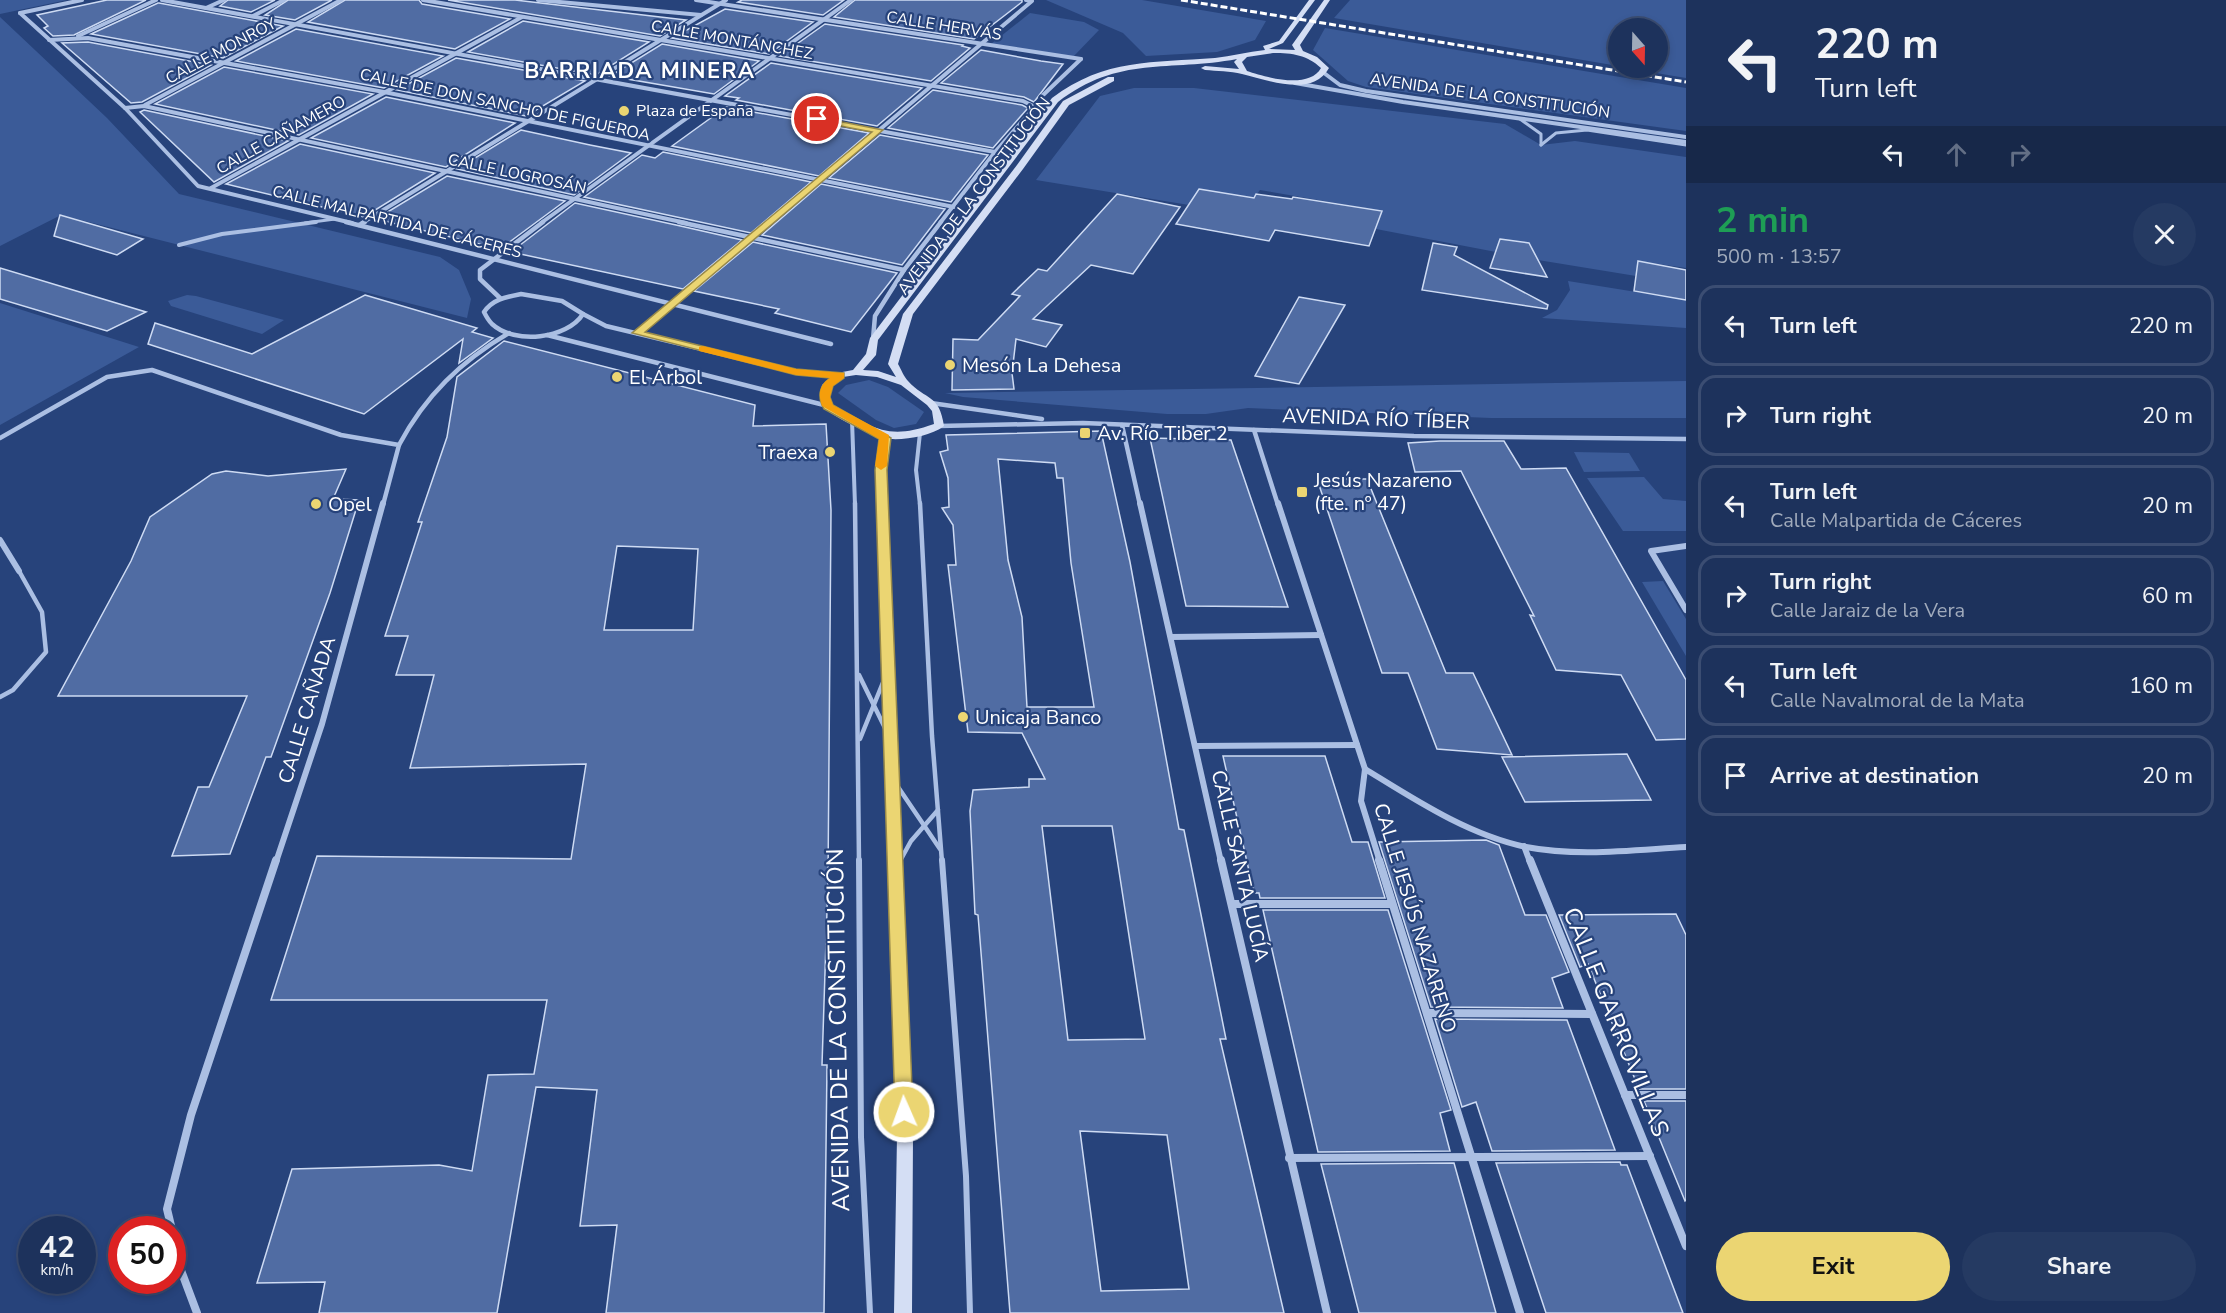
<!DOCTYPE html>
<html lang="en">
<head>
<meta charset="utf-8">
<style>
  :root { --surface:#1d325c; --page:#253a62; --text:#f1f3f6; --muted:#a0aabb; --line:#3b4d72; --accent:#ebd572 }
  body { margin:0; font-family:"Nunito Sans",sans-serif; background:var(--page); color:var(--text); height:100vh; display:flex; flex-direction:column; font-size:22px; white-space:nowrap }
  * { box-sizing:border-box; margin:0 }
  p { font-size:20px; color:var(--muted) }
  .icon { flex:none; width:33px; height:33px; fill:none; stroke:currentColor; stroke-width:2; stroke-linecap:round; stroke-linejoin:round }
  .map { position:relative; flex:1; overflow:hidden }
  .drawer { display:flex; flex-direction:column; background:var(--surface); width:540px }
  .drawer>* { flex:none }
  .banner { background:#1d325c; color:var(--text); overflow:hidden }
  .needle { width:39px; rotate:160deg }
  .buttons { position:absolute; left:1608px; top:18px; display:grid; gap:12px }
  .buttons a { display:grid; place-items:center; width:60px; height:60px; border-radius:50%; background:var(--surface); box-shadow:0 3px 9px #0003,0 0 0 2px var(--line); font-size:30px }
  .speed { position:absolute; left:18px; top:1216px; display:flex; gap:12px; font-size:30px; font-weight:700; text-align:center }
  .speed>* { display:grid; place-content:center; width:78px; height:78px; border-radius:50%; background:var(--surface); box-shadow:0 3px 9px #0003,0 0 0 2px var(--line); line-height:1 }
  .speed small { font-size:15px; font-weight:400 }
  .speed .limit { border:9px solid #d22; background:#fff; color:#111 }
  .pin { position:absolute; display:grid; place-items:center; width:51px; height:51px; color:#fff; margin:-26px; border:3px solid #fff; border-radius:50%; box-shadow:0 2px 6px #0007 }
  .me { position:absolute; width:66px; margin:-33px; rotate:358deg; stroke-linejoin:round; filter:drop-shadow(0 0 4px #0008) }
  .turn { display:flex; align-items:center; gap:21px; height:126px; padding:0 30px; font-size:27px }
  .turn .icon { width:78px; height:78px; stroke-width:2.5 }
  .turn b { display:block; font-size:42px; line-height:51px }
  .lanes { display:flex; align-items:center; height:57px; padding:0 30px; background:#0003; justify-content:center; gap:30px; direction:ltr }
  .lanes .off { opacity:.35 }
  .round { display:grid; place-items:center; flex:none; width:63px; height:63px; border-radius:32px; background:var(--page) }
  .summary { display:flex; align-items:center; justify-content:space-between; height:102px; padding:0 30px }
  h1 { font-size:36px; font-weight:700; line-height:45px; color:#1e9e55 }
  .primary-button { display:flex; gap:12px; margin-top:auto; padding:12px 30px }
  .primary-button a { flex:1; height:69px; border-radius:36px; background:var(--accent); color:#111; font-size:24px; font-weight:700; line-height:69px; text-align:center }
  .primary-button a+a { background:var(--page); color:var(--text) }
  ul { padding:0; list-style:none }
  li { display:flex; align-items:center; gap:18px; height:81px; margin:0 12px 9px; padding:0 18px; border:3px solid var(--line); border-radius:18px }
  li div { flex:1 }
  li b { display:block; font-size:22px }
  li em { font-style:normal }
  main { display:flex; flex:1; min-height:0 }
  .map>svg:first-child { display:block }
  .green { fill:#3b5b98 }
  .building { fill:#506ca3; stroke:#cedbf3; stroke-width:1.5; fill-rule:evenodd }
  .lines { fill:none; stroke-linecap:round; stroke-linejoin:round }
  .lane-far3 { stroke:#abbfe3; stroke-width:3 }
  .lane-far2 { stroke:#abbfe3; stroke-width:4 }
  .lane-far1 { stroke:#abbfe3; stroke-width:4.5 }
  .lane { stroke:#abbfe3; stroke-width:6 }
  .street-far3 { stroke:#abbfe3; stroke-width:4 }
  .street-far2 { stroke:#abbfe3; stroke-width:4.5 }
  .street-far1 { stroke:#abbfe3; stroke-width:6 }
  .street { stroke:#abbfe3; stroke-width:8 }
  .secondary { fill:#d4def4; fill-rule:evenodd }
  .rail { stroke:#fff; stroke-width:3; stroke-dasharray:7 3; stroke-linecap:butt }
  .route { fill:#ebd572; stroke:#998a4a; stroke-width:1.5 }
  .slow { fill:#f59e0b }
  .poi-dot { fill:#ebd572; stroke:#27437b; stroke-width:2 }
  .labels { text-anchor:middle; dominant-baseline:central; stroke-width:4.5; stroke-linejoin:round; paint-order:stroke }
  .far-street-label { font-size:16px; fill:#fff; stroke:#27437b }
  .far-poi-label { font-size:16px; fill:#fff; stroke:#27437b; text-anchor:start }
  .poi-label { font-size:20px; fill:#fff; stroke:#27437b; text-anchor:start }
  .street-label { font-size:20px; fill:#fff; stroke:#27437b }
  .far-district-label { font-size:22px; font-weight:bold; letter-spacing:1.5px; fill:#fff; stroke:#27437b }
  .near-street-label { font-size:24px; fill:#fff; stroke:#27437b }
</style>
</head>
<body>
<main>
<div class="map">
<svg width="1686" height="1313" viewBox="0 0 1686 1313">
  <rect width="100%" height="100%" fill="#27437b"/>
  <g class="green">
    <path d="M0,0H67L0,14Z"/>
    <path d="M1046,0H1142L1266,21L1255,40L1217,52L1146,56L1123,33Z"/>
    <path d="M1350,0H1686V78L1626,68H1658V28H1618V66L1334,18Z"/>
    <path d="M1030,13L1084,22L1099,30L1073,57L991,44Z"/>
    <path d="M0,17L107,118L179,194L440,257L459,270L471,299L467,318L61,215L0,246Z"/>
    <path d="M1325,28L1686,88V131L1366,87L1348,81L1313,50Z"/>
    <path d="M1134,88H1194L1505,124L1541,145L1575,141L1686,157V268L1638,261L1636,276L1538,260L1529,243L1501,239L1496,252L1376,229L1382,211L1260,190L1254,198L1199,190L1189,205L1036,180L1100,96Z"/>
    <path d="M1568,281L1686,300V328L1542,318L1557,310L1570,290Z"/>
    <path d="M187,295L196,296L284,320L262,334L171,306L168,301Z"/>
    <path d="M0,303L139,347L0,425Z"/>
    <path d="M869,380L888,387L924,412L916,424L894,428L876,420L838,393L846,385Z"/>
    <path d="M1686,381V418H1491L1248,408L1206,414H1167L963,397L945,393Z"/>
    <path d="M1574,452L1629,453L1640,471L1584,472Z"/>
    <path d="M1644,477L1663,499L1686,501V531H1623L1587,478Z"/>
    <path d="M1663,581L1686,619V656L1642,582Z"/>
  </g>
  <g class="building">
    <path d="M107,0H146L74,35L53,36L44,28L48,26L37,15Z"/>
    <path d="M228,0H275L251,12L220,6Z"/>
    <path d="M288,0H332L295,20L265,15Z"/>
    <path d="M345,0H419L422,4L510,19L455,49L308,22Z"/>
    <path d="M448,0H515L686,20L660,36Z"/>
    <path d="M742,0H844L823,15L738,2Z"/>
    <path d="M855,0H1022V2L974,39L834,17Z"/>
    <path d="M158,3H159L283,26L223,58L91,34Z"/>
    <path d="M725,9L813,22L769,54L672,38Z"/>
    <path d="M523,21L649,42L596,75L468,52Z"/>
    <path d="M825,24L963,45L962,46L970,48L931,81L780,56Z"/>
    <path d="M296,29L443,56L384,88L236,61Z"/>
    <path d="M88,42L211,65L142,102L131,103L62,43Z"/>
    <path d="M662,44L759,61L714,94L610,76Z"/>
    <path d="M981,50L1041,61L1063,64L1034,102L1024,97L941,83Z"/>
    <path d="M456,58L585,81L526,116L397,90Z"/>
    <path d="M771,63L922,88L877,126L736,100L739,98L725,96Z"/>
    <path d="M224,67L373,94L299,135L155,104Z"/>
    <path d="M933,90L1022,105L1028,108L993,148L888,128Z"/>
    <path d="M386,97L515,123L446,167L311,138Z"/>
    <path d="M726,107L869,133L819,176L672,146Z"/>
    <path d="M144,110L288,141L214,182L140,112Z"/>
    <path d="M521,130L590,145L631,153L574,195L457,169Z"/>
    <path d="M880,135L988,155L951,202L829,178Z"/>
    <path d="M300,144L435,173L364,217L226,184Z"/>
    <path d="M663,152L811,182L751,233L584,197L642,155L655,158Z"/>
    <path d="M447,176L565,201L500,249L376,219Z"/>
    <path d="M821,184L945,209L902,265L762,235Z"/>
    <path d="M1199,189L1254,198L1256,194L1292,199L1293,197L1382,211L1369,246L1275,230L1269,241L1176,224Z"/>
    <path d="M1117,194L1180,207L1133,274L1091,265L1033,319L1062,325L1046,347L1016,339L1012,373L1014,389L952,390L953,339L978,340L1020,296L1012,294L1038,269L1047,271Z"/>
    <path d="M575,203L676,225L742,240L683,289L511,252Z"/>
    <path d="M60,215L143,239L117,255L54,236Z"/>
    <path d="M1500,239L1529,243L1547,277L1490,268Z"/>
    <path d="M753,242L897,273L851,332L775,313L779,309L694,291Z"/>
    <path d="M1433,243L1457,247L1454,255L1548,305L1547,309L1422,290Z"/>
    <path d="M1638,261L1686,270V300L1634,291Z"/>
    <path d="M0,268L146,312L107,331L0,299Z"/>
    <path d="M365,295L477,328L472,332L493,338L459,363L463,339L364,414L148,344L155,323L252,354Z"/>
    <path d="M1299,297L1345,305L1299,384L1255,376Z"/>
    <path d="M504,341L755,405L753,426L826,424L831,510L828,880L822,1065H827L824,1313H606L617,1225L580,1226L597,1090L536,1087L497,1313H319L325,1282L257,1283L292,1169L439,1165L472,1171L488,1075L534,1074L547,1000H271L317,856L571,859L586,764L410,768L434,675H396L408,636H385L422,522H418L447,437L457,377ZM617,546L698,549L693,630H604Z"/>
    <path d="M1101,431L1130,562L1179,829L1184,830L1226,1039H1220L1284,1313H1010L978,915L975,914L970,811L973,790L1029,787V779H1045L1022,733L968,732L948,565H956L953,525L942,508L949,507L948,478L940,452L948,450L946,435ZM998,459L1055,463L1057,478H1063L1071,563L1094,707H1027L1022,617L1008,560ZM1042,826H1112L1145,1039L1068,1040ZM1080,1131L1167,1135L1189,1289L1101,1291Z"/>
    <path d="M1150,438L1231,440L1288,607L1186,606Z"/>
    <path d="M1440,441H1504L1521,469L1566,468L1686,680V739L1656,740L1621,675L1556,670L1530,615L1534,616L1461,471L1415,472L1408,443Z"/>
    <path d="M346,469L333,499L359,500L330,593L271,757H266L230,854L172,856L198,787H209L247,696H58L131,561L150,517L212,474L226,471L268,476Z"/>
    <path d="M1317,479H1367L1446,673H1473L1512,755L1437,749L1408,673H1382Z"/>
    <path d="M1627,754L1651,800L1525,802L1502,757Z"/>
    <path d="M1223,756H1325L1352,842H1368L1385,898H1260L1259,893H1254Z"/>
    <path d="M1486,840L1499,845L1525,915H1546L1569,972L1552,978L1563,1008L1431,1007L1379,842Z"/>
    <path d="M1263,910H1388L1451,1110L1440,1113L1450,1151L1318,1152Z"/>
    <path d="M1676,914L1686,935V1089H1639L1588,964L1580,967L1559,915Z"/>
    <path d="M1435,1019L1567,1020L1615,1150L1492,1151L1476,1102L1462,1107Z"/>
    <path d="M1644,1101H1686V1200L1685,1201Z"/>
    <path d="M1620,1162L1621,1165H1627L1683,1313H1546L1496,1163Z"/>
    <path d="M1454,1163L1496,1313H1359L1321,1164Z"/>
  </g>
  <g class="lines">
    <g class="lane-far3">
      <path d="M1520,119L1541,134V145"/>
      <path d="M1541,145L1556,133L1587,130L1686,145"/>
      <path d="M305,223L335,219"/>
    </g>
    <g class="lane-far2">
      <path d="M179,245L222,234L316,222"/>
      <path d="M852,420L855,505"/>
      <path d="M920,433L916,470L920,505"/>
    </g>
    <g class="lane-far1">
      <path d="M855,503L859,862"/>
      <path d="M920,503L932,736L942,862"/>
      <path d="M859,675L886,730"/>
      <path d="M0,697L13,690L46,652L42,612L19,571"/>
      <path d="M860,739L884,680"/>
      <path d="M896,784L940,849"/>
      <path d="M900,861L911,841L938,810"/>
    </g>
    <g class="lane">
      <path d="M859,860L861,1137L870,1313"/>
      <path d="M942,860L966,1176L970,1313"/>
    </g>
    <g class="street-far3">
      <path d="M162,0L995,152"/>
      <path d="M423,0L1023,101L1035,107L995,152L940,223"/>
      <path d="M538,0L701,15"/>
      <path d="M696,0L1081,59"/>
      <path d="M206,8L224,0"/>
      <path d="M20,13L125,108L198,186L352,223"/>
      <path d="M20,13L82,0"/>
      <path d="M253,16L284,0"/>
      <path d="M78,36L156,0"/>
      <path d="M49,40L88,38L384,92L954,207"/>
      <path d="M1324,73L1340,85L1366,91L1686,137"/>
      <path d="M1295,83L1403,102L1686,142"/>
      <path d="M1041,97L1081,59"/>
      <path d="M145,105L341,0"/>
      <path d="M125,108L144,106L686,223"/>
      <path d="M211,188L522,17"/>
      <path d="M362,223L726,0"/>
      <path d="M541,223L851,0"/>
      <path d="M769,223L1032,1L1026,0"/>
    </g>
    <g class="street-far2">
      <path d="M346,222L831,344"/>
      <path d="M679,222L904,270"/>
      <path d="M359,225L365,222"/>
      <path d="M521,294L562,301L583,314C567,339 515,345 492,324C489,321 486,316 484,312C493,299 506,297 521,294Z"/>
      <path d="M500,298L480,279V270L543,222"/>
      <path d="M583,314L606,326L797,372L840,375"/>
      <path d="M637,333L771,222"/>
      <path d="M547,335L828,406"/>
      <path d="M873,339L875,316L904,270L941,222"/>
      <path d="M931,403L1042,419"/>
      <path d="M1122,425L1140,505"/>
      <path d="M939,426L1083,423L1414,436L1686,439"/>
      <path d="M1254,430L1278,505"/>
      <path d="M0,438L107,377L152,370L341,435L399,445L383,505"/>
      <path d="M399,445C425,396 461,361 509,333"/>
    </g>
    <g class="street-far1">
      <path d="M1140,503L1221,862"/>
      <path d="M1278,503L1365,769L1361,801L1380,862"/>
      <path d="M0,540L19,571"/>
      <path d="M1686,546L1651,551L1686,610"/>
      <path d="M1171,637L1321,635"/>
      <path d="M1196,746L1357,745"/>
      <path d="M1365,769C1414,799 1468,835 1526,847C1578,857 1633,850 1686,847"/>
      <path d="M1524,846L1530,862"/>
      <path d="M276,862L322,724L383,503"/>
    </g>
    <g class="street">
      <path d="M1221,860L1327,1313"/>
      <path d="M1379,860L1520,1313"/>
      <path d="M1530,860L1686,1246"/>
      <path d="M1232,904H1392"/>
      <path d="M1427,1013L1592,1014"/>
      <path d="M1625,1095H1686"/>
      <path d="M1289,1158L1650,1156"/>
      <path d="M172,1230L167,1209L191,1115L276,860"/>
      <path d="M172,1235L179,1265L197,1313"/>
    </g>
    <path class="secondary" d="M1309,0H1315L1283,43L1269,49L1295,50L1292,45L1324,0H1330L1300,45L1303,51L1317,57L1329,68C1312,98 1268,80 1242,74C1230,71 1217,71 1205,70L1201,68L1205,66L1239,69L1234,62L1237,59C1169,72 1119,55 1058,102L878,340L876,355L863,370L878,371L896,377L888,364L903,314L1017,165L1063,101L1108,77H1114V81L1069,105L1023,169L913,314L898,364C901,369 904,377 908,381C926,401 939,393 944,426C931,436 907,440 890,439L886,470L913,1136L912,1313H894L897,1136L876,470L881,437C869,434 832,416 825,408C819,402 821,392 822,385L837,373L853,370L866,354L870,338L1052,98C1105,58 1153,63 1215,58C1231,56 1248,52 1265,50L1263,46L1279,41ZM1273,53C1293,53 1307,55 1321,68C1309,90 1265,77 1247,71L1242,62L1247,57ZM856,375L877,377L901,385L927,405L932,411L934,424C887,441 873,428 832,404L830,397L832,386L843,377Z"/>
    <path class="rail" d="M1181,0L1686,82"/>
  </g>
  <path class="route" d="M817,117L883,130L645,332L796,369L844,373V378L833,386L830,397L833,405L891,438L887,470L913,1112L911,1117H898L895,1112L875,470L879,439L824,409C817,397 819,386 830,378L796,375L632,333L872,132L814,121V118Z"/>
  <path class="slow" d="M703,346L796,369L844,373V378L833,386L830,397L833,405L889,435L887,466L881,470L875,466L879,439L822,406C818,394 819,385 830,378L796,375L699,351V347Z"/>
  <g class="poi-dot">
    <circle cx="624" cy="111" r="6"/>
    <circle cx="950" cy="365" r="6"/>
    <circle cx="617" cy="377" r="6"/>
    <rect x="1079" y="427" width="12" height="12" rx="3"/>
    <circle cx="830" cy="452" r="6"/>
    <rect x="1296" y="486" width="12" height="12" rx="3"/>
    <circle cx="316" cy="504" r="6"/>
    <circle cx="963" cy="717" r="6"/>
  </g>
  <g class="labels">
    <g class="far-street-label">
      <text transform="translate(944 26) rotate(9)">CALLE HERVÁS</text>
      <text transform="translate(732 40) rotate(10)">CALLE MONTÁNCHEZ</text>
      <text transform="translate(221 51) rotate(-28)">CALLE MONROY</text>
      <text transform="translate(1490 96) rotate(8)">AVENIDA DE LA CONSTITUCIÓN</text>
      <text transform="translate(505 105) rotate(12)">CALLE DE DON SANCHO DE FIGUEROA</text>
      <text transform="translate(281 135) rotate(-29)">CALLE CAÑAMERO</text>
      <text transform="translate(517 174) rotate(12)">CALLE LOGROSÁN</text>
      <text transform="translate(974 196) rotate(-53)">AVENIDA DE LA CONSTITUCIÓN</text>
      <text transform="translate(397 222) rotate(14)">CALLE MALPARTIDA DE CÁCERES</text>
    </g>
    <g class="far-poi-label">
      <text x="636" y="111">Plaza de España</text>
    </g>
    <g class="poi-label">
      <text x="962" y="365">Mesón La Dehesa</text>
      <text x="629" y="377">El Árbol</text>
      <text x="1097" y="433">Av. Río Tiber 2</text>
      <text x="818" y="452" text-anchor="end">Traexa</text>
      <text x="1314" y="480">Jesús Nazareno<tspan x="1314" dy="23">(fte. nº 47)</tspan></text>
      <text x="328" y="504">Opel</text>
      <text x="975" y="717">Unicaja Banco</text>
    </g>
    <g class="street-label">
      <text transform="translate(1376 419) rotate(2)">AVENIDA RÍO TÍBER</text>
      <text transform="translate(307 710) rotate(-73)">CALLE CAÑADA</text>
      <text transform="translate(1240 866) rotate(77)">CALLE SANTA LUCÍA</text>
      <text transform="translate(1415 918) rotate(73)">CALLE JESÚS NAZARENO</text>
    </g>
    <g class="far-district-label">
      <text x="640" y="71">BARRIADA MINERA</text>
    </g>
    <g class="near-street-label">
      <text transform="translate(1616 1022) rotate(68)">CALLE GARROVILLAS</text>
      <text transform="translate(838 1030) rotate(-91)">AVENIDA DE LA CONSTITUCIÓN</text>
    </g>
  </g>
</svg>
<div class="buttons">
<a><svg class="needle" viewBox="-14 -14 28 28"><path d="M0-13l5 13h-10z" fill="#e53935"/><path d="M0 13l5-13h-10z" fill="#a0aabb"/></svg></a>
</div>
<div class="speed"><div>42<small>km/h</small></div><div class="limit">50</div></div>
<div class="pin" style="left:817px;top:119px;background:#d93025"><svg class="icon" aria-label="arrive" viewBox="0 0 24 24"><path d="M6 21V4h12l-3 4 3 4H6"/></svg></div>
<svg class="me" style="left:904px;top:1112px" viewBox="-20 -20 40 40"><circle r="17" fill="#ebd572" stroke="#fff" stroke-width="3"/><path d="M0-11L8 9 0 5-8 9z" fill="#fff"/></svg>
</div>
<section class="drawer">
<div class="banner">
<div class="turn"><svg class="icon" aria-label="left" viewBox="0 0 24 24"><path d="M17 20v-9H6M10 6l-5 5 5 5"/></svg><div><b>220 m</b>Turn left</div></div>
<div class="lanes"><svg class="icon" aria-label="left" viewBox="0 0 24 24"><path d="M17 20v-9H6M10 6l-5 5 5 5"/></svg><svg class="icon off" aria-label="ahead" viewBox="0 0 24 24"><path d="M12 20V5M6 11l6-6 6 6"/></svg><svg class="icon off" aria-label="right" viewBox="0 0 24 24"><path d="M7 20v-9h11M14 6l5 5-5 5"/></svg></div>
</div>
<div class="summary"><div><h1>2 min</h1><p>500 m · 13:57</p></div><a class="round"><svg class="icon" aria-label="close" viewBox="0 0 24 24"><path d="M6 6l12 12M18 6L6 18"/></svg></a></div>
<ul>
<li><svg class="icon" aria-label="left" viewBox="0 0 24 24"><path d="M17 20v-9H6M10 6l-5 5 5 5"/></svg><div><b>Turn left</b></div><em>220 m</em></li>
<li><svg class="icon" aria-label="right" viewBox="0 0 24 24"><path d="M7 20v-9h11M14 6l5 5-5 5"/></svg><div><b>Turn right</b></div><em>20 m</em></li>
<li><svg class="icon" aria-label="left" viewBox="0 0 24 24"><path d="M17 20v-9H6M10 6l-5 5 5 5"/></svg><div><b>Turn left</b><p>Calle Malpartida de Cáceres</p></div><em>20 m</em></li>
<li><svg class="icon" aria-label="right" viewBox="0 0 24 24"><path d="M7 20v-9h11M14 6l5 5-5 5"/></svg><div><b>Turn right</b><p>Calle Jaraiz de la Vera</p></div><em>60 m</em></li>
<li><svg class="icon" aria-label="left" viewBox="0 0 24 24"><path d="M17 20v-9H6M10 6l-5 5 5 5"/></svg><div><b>Turn left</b><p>Calle Navalmoral de la Mata</p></div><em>160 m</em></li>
<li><svg class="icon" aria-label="arrive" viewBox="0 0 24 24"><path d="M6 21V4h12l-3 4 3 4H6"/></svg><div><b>Arrive at destination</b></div><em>20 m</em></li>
</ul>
<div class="primary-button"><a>Exit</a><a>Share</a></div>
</section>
</main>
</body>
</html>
